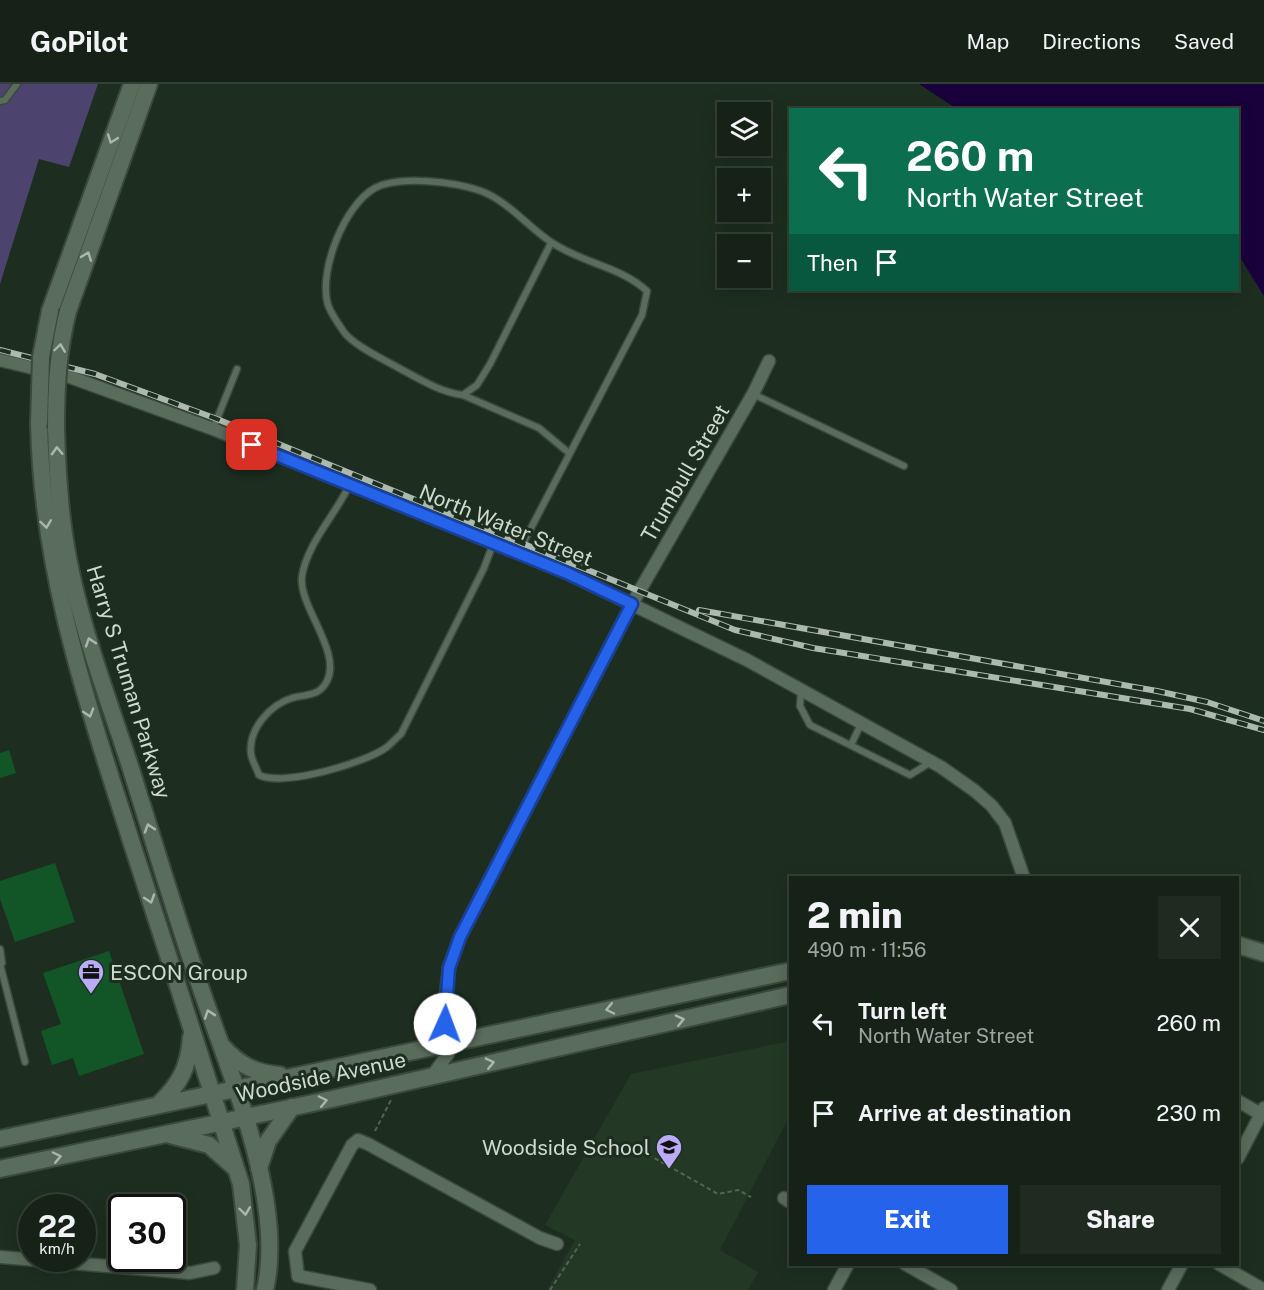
<!DOCTYPE html>
<html lang="en">
<head>
<meta charset="utf-8">
<style>
  :root { --surface:#162218; --page:#1f2a21; --text:#f1f3f6; --muted:#9ea4a2; --line:#353f37; --accent:#2563eb }
  body { margin:0; font-family:"Public Sans",sans-serif; background:var(--page); color:var(--text); height:100vh; display:flex; flex-direction:column; font-size:22px; white-space:nowrap }
  * { box-sizing:border-box; margin:0 }
  p { font-size:20px; color:var(--muted) }
  .icon { flex:none; width:33px; height:33px; fill:none; stroke:currentColor; stroke-width:2; stroke-linecap:round; stroke-linejoin:round }
  .map { position:relative; flex:1; overflow:hidden }
  .sheet { position:absolute; left:789px; top:792px; width:450px; height:390px; display:flex; flex-direction:column; background:var(--surface); border-radius:0px; box-shadow:0 3px 15px #0003,0 0 0 2px var(--line) }
  .sheet>* { flex:none }
  .banner { position:absolute; left:789px; top:24px; width:450px; height:183px; border-radius:0px; box-shadow:0 3px 15px #0003,0 0 0 2px var(--line); background:#0b6e4f; color:#fff; overflow:hidden }
  .tools { position:absolute; left:717px; top:18px; display:grid; gap:12px }
  .tools a { display:grid; place-items:center; width:54px; height:54px; border-radius:0px; background:var(--surface); box-shadow:0 3px 15px #0003,0 0 0 2px var(--line); font-size:30px }
  .speed { position:absolute; left:18px; top:1110px; display:flex; gap:12px; font-size:30px; font-weight:700; text-align:center }
  .speed>* { display:grid; place-content:center; width:78px; height:78px; border-radius:50%; background:var(--surface); box-shadow:0 3px 15px #0003,0 0 0 2px var(--line); line-height:1 }
  .speed small { font-size:15px; font-weight:400 }
  .speed .limit { border:3px solid #111; border-radius:9px; background:#fff; color:#111 }
  .pin { position:absolute; display:grid; place-items:center; width:51px; height:51px; color:#fff; margin:-26px; border-radius:12px; box-shadow:0 3px 9px #0006 }
  .me { position:absolute; width:66px; margin:-33px; rotate:2deg; stroke-linejoin:round; filter:drop-shadow(0 0 4px #0008) }
  .turn { display:flex; align-items:center; gap:21px; height:126px; padding:0 18px; font-size:27px }
  .turn .icon { width:78px; height:78px; stroke-width:2.5 }
  .turn b { display:block; font-size:42px; line-height:51px }
  .then { display:flex; align-items:center; height:57px; padding:0 18px; background:#0003; gap:12px; font-size:22px }
  .round { display:grid; place-items:center; flex:none; width:63px; height:63px; border-radius:0px; background:var(--page) }
  .headline { display:flex; align-items:center; justify-content:space-between; height:102px; padding:0 18px }
  h1 { font-size:36px; font-weight:800; line-height:45px }
  .action { display:flex; gap:12px; margin-top:auto; padding:12px 18px }
  .action a { flex:1; height:69px; border-radius:0px; background:var(--accent); color:#fff; font-size:24px; font-weight:800; line-height:69px; text-align:center }
  .action a+a { background:var(--page); color:var(--text) }
  ul { padding:0; list-style:none }
  li { display:flex; align-items:center; gap:18px; height:90px; padding:0 18px }
  li div { flex:1 }
  li b { display:block; font-size:22px }
  li em { font-style:normal }
  header { display:flex; align-items:center; gap:36px; box-sizing:border-box; height:84px; padding:0 30px; background:var(--surface); border-bottom:2px solid var(--line) }
  header strong { font-size:28px }
  nav { display:flex; gap:33px; margin-inline-start:auto; font-size:21px }
  .map>svg:first-child { display:block }
  .built { fill:#233926 }
  .green { fill:#4c436f }
  .water { fill:#19023c }
  .building { fill:#125526 }
  .lines { fill:none; stroke-linecap:round; stroke-linejoin:round }
  .lane-casing { stroke:#3b493d; stroke-width:9 }
  .street-casing { stroke:#3b493d; stroke-width:15 }
  .secondary-casing { stroke:#3b493d; stroke-width:20 }
  .path { stroke:#546357; stroke-width:2; stroke-dasharray:4.5 3; stroke-linecap:butt }
  .lane { stroke:#5a6c5c; stroke-width:6 }
  .street { stroke:#5a6c5c; stroke-width:12 }
  .secondary { stroke:#5a6c5c; stroke-width:16 }
  .rail-casing { stroke:#adb9af; stroke-width:6 }
  .rail { stroke:#1d2e20; stroke-width:4; stroke-dasharray:11; stroke-linecap:butt }
  .secondary-bridge-casing { stroke:#3b493d; stroke-width:20; stroke-linecap:butt }
  .secondary-bridge { stroke:#5a6c5c; stroke-width:16 }
  .oneway { stroke:#abb8ad }
  .route-casing { stroke:#184099; stroke-width:15 }
  .route { stroke:#2563eb; stroke-width:10 }
  .labels { text-anchor:middle; dominant-baseline:central; stroke-width:6; stroke-linejoin:round; paint-order:stroke }
  .street-label { font-size:21px; fill:#ced9d0; stroke:#1d2e20 }
  .poi-label { font-size:21px; fill:#ced9d0; stroke:#1d2e20; text-anchor:start }
</style>
</head>
<body>
<header>
<strong>GoPilot</strong>
<nav><a>Map</a><a>Directions</a><a>Saved</a></nav>
</header>
<div class="map">
<svg width="1264" height="1206" viewBox="0 0 1264 1206">
  <rect width="100%" height="100%" fill="#1d2e20"/>
  <path class="built" d="M790,957V1031L720,1166L758,1188L748,1206H547L575,1156L545,1141L631,990Z"/>
  <path class="green" d="M0,0H98L69,83L39,75L0,200Z"/>
  <path class="water" d="M919,0H1264V212L1238,170V26L957,25Z"/>
  <g class="building">
    <path d="M9,666L16,689L0,694V669Z"/>
    <path d="M55,779L75,838L15,858L0,815V797Z"/>
    <path d="M109,867L144,970L79,992L73,974L52,981L41,947L61,940L43,889Z"/>
  </g>
  <g class="lines">
    <g class="lane-casing">
      <g id="lane">
        <path d="M0,17L5,16L17,0"/>
        <path d="M753,310L904,382"/>
        <path d="M463,311L539,344L569,369"/>
        <path d="M213,345L237,285"/>
        <path d="M349,402C335,431 307,460 302,492C298,522 342,567 327,597C319,613 306,610 292,614C270,621 248,645 251,670C252,677 257,685 259,691C283,703 366,679 387,663C392,659 396,654 401,650L484,484L493,460"/>
        <path d="M518,469L642,231L647,207C620,182 581,179 551,158C528,143 508,117 481,107C455,98 400,91 375,104C344,121 318,188 328,221C331,229 339,241 344,248C353,261 383,275 397,283C418,294 439,308 463,311L477,301L490,280L551,159"/>
        <path d="M801,607L800,622L810,641L910,691L931,678"/>
        <path d="M851,661L861,640"/>
        <path d="M0,865L2,879"/>
        <path d="M0,880L25,978"/>
      </g>
    </g>
    <g class="street-casing">
      <g id="street">
        <path d="M0,276L70,293L213,345L567,489L747,576L941,683L975,707L992,722L1005,739L1024,794"/>
        <path d="M432,992L448,970L445,918L449,884L460,853L632,520L753,310L769,277"/>
        <path d="M1238,1017L1264,1032"/>
        <path d="M1238,1074L1264,1024"/>
        <path d="M784,1114L790,1118"/>
        <path d="M0,1173L190,1189L214,1184"/>
        <path d="M905,1180L951,1206"/>
        <path d="M1219,1180L1264,1206"/>
        <path d="M370,1206L298,1192L295,1167L352,1061L358,1056L368,1060L540,1154L557,1160"/>
        <path d="M834,1206L848,1180"/>
        <path d="M1168,1206L1182,1180"/>
      </g>
    </g>
    <g class="secondary-casing">
      <g id="secondary">
        <path d="M50,227L132,0"/>
        <path d="M68,227L149,0"/>
        <path d="M39,339C42,490 88,621 133,763C170,875 205,988 241,1100L248,1161L245,1206"/>
        <path d="M56,344C57,381 59,419 65,457C77,532 105,606 129,679C152,752 174,826 199,899C228,986 286,1115 265,1206"/>
        <path d="M1238,861L1264,869"/>
        <path d="M222,962C239,981 255,989 280,991"/>
        <path d="M158,1021C180,1000 189,983 191,953"/>
        <path d="M170,1051L209,1061L234,1083"/>
        <path d="M0,1055L790,887"/>
        <path d="M259,1084L268,1057L292,1023"/>
        <path d="M0,1085L332,1015L790,911"/>
      </g>
    </g>
    <g class="path">
      <path d="M375,1047L391,1016"/>
      <path d="M635,1063L718,1110L738,1106L751,1113"/>
      <path d="M550,1206L580,1160"/>
    </g>
    <use href="#lane" class="lane"/>
    <use href="#street" class="street"/>
    <use href="#secondary" class="secondary"/>
    <g class="rail-casing">
      <g id="rail">
        <path d="M0,266L95,290L217,335L735,546L813,564L1190,625L1264,646"/>
        <path d="M699,526L1157,607L1207,618L1264,637"/>
      </g>
    </g>
    <use href="#rail" class="rail"/>
    <g class="secondary-bridge-casing">
      <g id="secondary-bridge">
        <path d="M39,339L41,273L50,227"/>
        <path d="M56,344C56,303 58,266 68,227"/>
      </g>
    </g>
    <use href="#secondary-bridge" class="secondary-bridge"/>
  </g>
  <defs><path id="oneway-chevron" d="M-2-3.5L2.5 0L-2 3.5" fill="none" stroke-width="1.6" stroke-linecap="round" stroke-linejoin="round" transform="scale(1.5)"/></defs>
  <g class="oneway">
    <use href="#oneway-chevron" transform="translate(112 55) rotate(110)"/>
    <use href="#oneway-chevron" transform="translate(87 172) rotate(-70)"/>
    <use href="#oneway-chevron" transform="translate(60 264) rotate(-82)"/>
    <use href="#oneway-chevron" transform="translate(57 367) rotate(-92)"/>
    <use href="#oneway-chevron" transform="translate(46 440) rotate(82)"/>
    <use href="#oneway-chevron" transform="translate(90 558) rotate(-108)"/>
    <use href="#oneway-chevron" transform="translate(89 629) rotate(73)"/>
    <use href="#oneway-chevron" transform="translate(149 744) rotate(-108)"/>
    <use href="#oneway-chevron" transform="translate(150 815) rotate(72)"/>
    <use href="#oneway-chevron" transform="translate(610 925) rotate(168)"/>
    <use href="#oneway-chevron" transform="translate(209 930) rotate(-109)"/>
    <use href="#oneway-chevron" transform="translate(680 936) rotate(-13)"/>
    <use href="#oneway-chevron" transform="translate(490 979) rotate(-13)"/>
    <use href="#oneway-chevron" transform="translate(323 1017) rotate(-12)"/>
    <use href="#oneway-chevron" transform="translate(57 1073) rotate(-12)"/>
    <use href="#oneway-chevron" transform="translate(245 1127) rotate(82)"/>
  </g>
  <g class="lines">
    <g class="route-casing">
      <path id="route" d="M252,361L567,489L632,520L460,853L449,884L445,940"/>
    </g>
    <use href="#route" class="route"/>
  </g>
  <defs>
    <g id="office-pin" transform="scale(1.35)"><path d="M0 17L-7.5 6A9.5 9.5 0 1 1 7.5 6Z" fill="#b9abf7" stroke="#1d2e20"/><path d="M-6-3h4V-5.5h4V-3h4V5H-6ZM-1-4.5V-3h2v-1.5ZM-6 0V1H6V0Z" fill="#111"/></g>
    <g id="school-pin" transform="scale(1.35)"><path d="M0 17L-7.5 6A9.5 9.5 0 1 1 7.5 6Z" fill="#b9abf7" stroke="#1d2e20"/><path d="M0-5L7-2L0 1L-7-2ZM-4 1L0 2.5L4 1V4Q0 6-4 4Z" fill="#111"/></g>
  </defs>
  <g fill-rule="evenodd">
    <use href="#office-pin" x="91" y="888"/>
    <use href="#school-pin" x="669" y="1063"/>
  </g>
  <g class="labels">
    <g class="street-label">
      <text transform="translate(685 389) rotate(-60)">Trumbull Street</text>
      <text transform="translate(506 441) rotate(22)">North Water Street</text>
      <text transform="translate(129 598) rotate(73)">Harry S Truman Parkway</text>
      <text transform="translate(321 993) rotate(-12)">Woodside Avenue</text>
    </g>
    <g class="poi-label">
      <text x="110" y="888">ESCON Group</text>
      <text x="650" y="1063" text-anchor="end">Woodside School</text>
    </g>
  </g>
</svg>
<div class="tools">
<a><svg class="icon" aria-label="layers" viewBox="0 0 24 24"><path d="M12 4l9 5-9 5-9-5zM3 14l9 5 9-5"/></svg></a>
<a>+</a>
<a>−</a>
</div>
<div class="speed"><div>22<small>km/h</small></div><div class="limit">30</div></div>
<div class="pin" style="left:252px;top:361px;background:#d93025"><svg class="icon" aria-label="arrive" viewBox="0 0 24 24"><path d="M6 21V4h12l-3 4 3 4H6"/></svg></div>
<svg class="me" style="left:445px;top:940px" viewBox="-20 -20 40 40"><circle r="19" fill="#fff"/><path d="M0-13L10 11 0 6-10 11z" fill="#2563eb"/></svg>
<div class="banner">
<div class="turn"><svg class="icon" aria-label="left" viewBox="0 0 24 24"><path d="M17 20v-9H6M10 6l-5 5 5 5"/></svg><div><b>260 m</b>North Water Street</div></div>
<div class="then">Then<svg class="icon" aria-label="arrive" viewBox="0 0 24 24"><path d="M6 21V4h12l-3 4 3 4H6"/></svg></div>
</div>
<section class="sheet">
<div class="headline"><div><h1>2 min</h1><p>490 m · 11:56</p></div><a class="round"><svg class="icon" aria-label="close" viewBox="0 0 24 24"><path d="M6 6l12 12M18 6L6 18"/></svg></a></div>
<ul>
<li><svg class="icon" aria-label="left" viewBox="0 0 24 24"><path d="M17 20v-9H6M10 6l-5 5 5 5"/></svg><div><b>Turn left</b><p>North Water Street</p></div><em>260 m</em></li>
<li><svg class="icon" aria-label="arrive" viewBox="0 0 24 24"><path d="M6 21V4h12l-3 4 3 4H6"/></svg><div><b>Arrive at destination</b></div><em>230 m</em></li>
</ul>
<div class="action"><a>Exit</a><a>Share</a></div>
</section>
</div>
</body>
</html>
